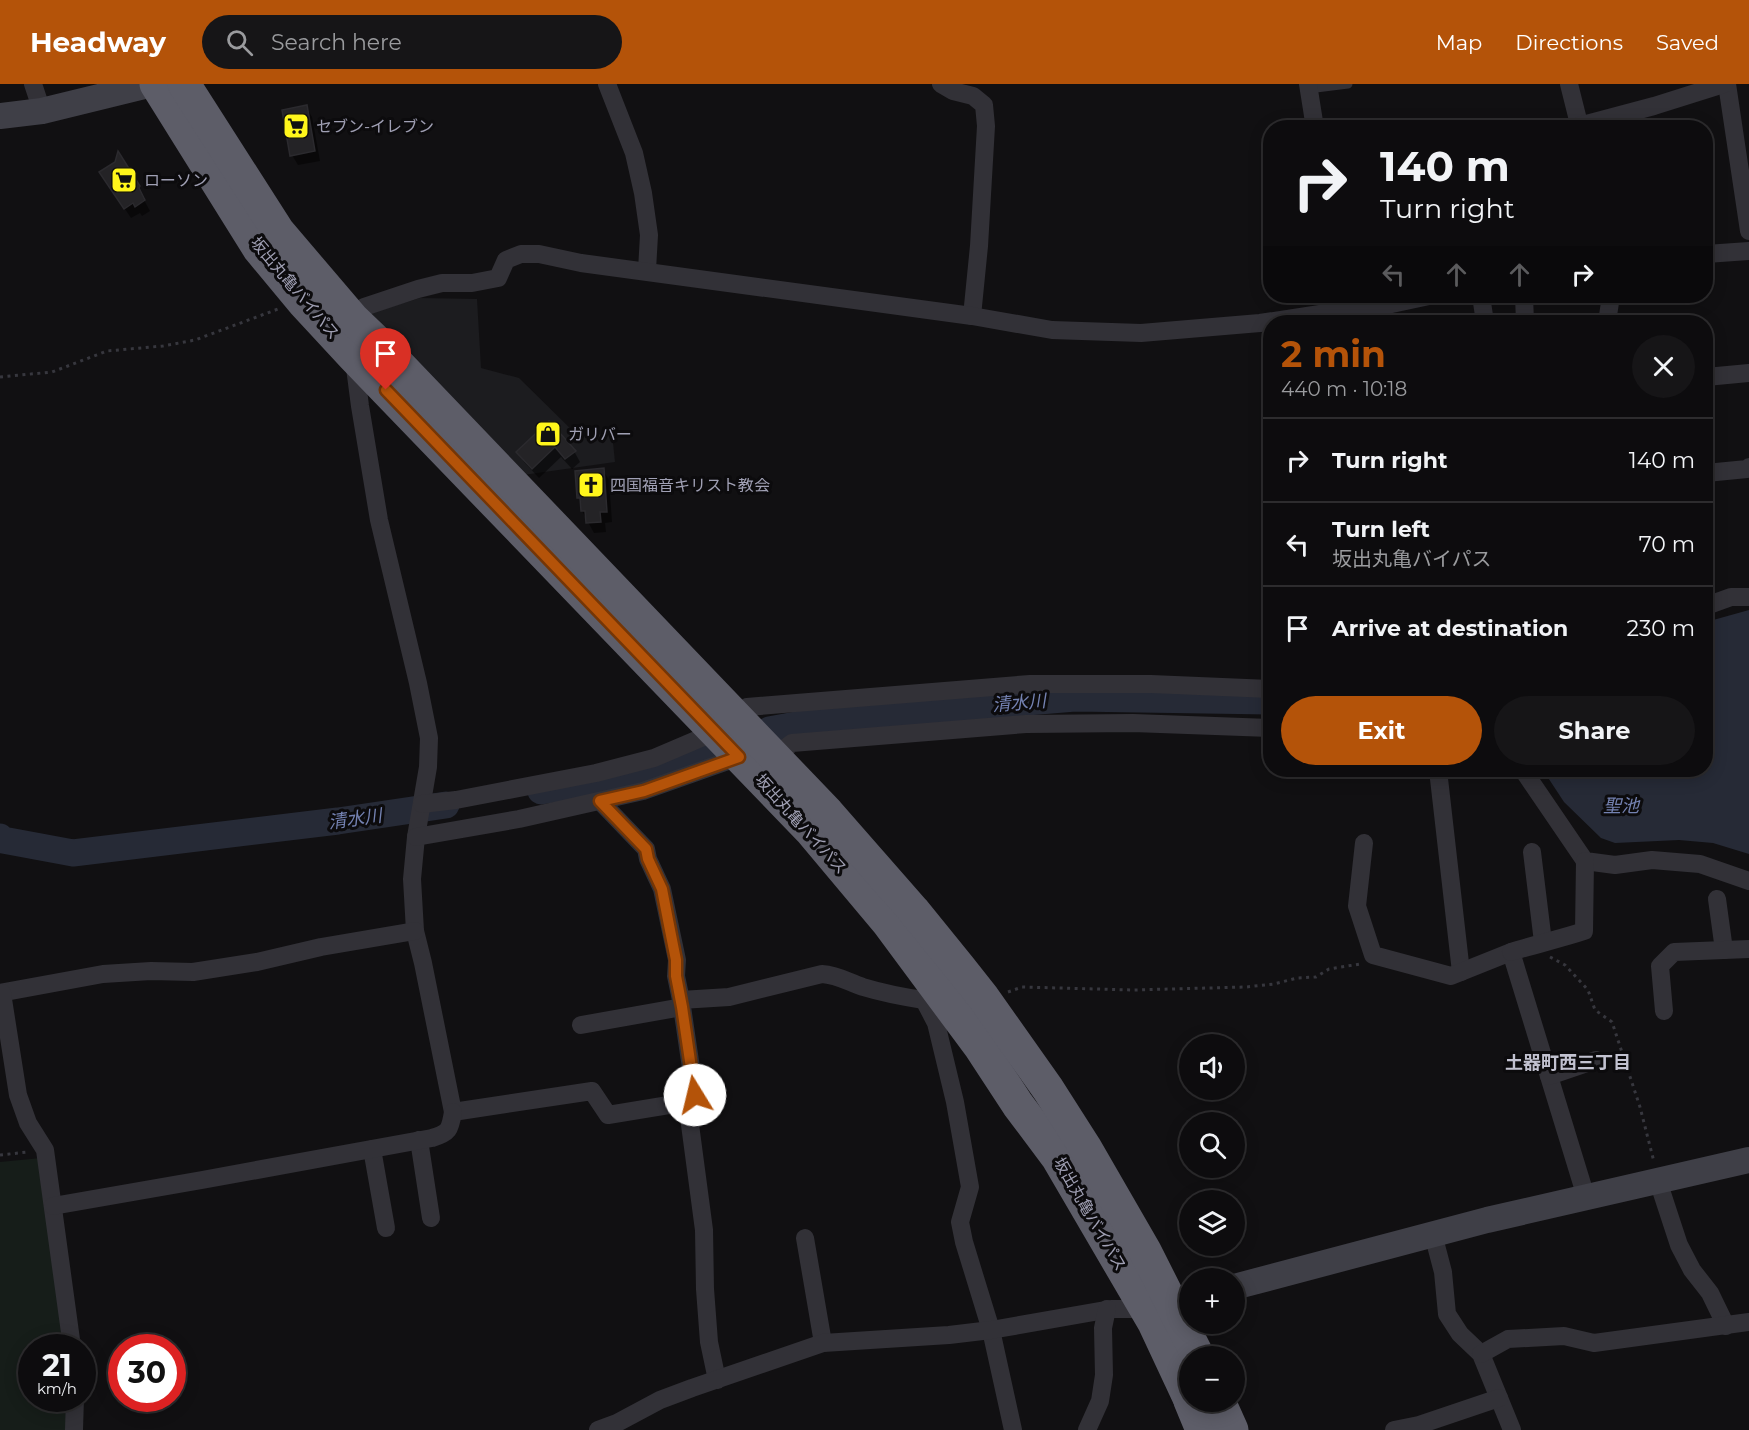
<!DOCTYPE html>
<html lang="en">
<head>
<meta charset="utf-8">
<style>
  :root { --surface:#0d0c0e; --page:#161517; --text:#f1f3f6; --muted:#9a9b9e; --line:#2d2c2e; --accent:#b45309 }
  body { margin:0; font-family:Montserrat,"Noto Sans JP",sans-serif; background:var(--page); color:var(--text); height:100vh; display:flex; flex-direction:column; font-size:22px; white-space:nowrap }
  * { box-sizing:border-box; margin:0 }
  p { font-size:20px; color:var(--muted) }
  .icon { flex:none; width:33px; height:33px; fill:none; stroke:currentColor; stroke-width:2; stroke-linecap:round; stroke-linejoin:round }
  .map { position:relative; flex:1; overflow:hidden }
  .sheet { position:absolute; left:1263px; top:231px; width:450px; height:462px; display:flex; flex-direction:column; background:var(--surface); border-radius:24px; box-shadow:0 3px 15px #0003,0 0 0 2px var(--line) }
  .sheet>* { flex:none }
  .hud { position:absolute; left:1263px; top:36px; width:450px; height:183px; border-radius:24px; box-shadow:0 3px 15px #0003,0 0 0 2px var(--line); background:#0d0c0e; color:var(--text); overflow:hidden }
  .controls { position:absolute; left:1179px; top:950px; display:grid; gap:12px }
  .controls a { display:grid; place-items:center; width:66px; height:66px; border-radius:50%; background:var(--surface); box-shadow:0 3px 15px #0003,0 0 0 2px var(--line); font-size:30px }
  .speed { position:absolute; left:18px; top:1250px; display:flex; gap:12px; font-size:30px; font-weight:700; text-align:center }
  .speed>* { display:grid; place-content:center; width:78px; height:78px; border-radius:50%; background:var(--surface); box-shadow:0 3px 15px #0003,0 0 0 2px var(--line); line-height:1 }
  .speed small { font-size:15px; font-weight:400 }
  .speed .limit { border:9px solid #d22; background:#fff; color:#111 }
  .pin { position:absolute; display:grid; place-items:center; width:51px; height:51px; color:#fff; margin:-62px -26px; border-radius:50% 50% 50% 0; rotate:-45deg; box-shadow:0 0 6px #0007 }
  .pin .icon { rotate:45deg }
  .me { position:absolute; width:66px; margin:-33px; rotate:351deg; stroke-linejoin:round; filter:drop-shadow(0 0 4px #0008) }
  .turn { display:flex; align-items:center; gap:21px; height:126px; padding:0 18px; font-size:27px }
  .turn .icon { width:78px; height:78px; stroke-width:2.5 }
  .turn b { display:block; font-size:42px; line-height:51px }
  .lanes { display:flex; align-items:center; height:57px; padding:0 18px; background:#0003; justify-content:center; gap:30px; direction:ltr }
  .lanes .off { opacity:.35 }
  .round { display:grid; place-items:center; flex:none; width:63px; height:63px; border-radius:32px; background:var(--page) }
  .overview { display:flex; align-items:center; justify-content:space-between; height:102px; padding:0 18px }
  h1 { font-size:36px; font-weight:700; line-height:45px; color:var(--accent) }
  .primary-button { display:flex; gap:12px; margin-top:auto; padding:12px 18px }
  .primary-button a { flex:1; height:69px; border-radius:36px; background:var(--accent); color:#fff; font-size:24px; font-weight:700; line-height:69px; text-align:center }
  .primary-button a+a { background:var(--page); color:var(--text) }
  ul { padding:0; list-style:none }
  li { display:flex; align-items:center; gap:18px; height:84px; padding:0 18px; border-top:2px solid var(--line) }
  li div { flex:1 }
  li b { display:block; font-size:22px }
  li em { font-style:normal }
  header { display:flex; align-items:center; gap:36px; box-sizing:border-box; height:84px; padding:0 30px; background:var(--accent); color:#fff }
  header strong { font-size:28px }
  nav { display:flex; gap:33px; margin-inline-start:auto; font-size:21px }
  .search { width:420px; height:54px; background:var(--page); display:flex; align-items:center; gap:15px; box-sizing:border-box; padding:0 21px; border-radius:33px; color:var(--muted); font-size:22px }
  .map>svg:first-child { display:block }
  .built { fill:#1c1c1f }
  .green { fill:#161d19 }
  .water { fill:#262a36 }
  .shadow { fill:#0007 }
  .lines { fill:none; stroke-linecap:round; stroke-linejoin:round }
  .river { stroke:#262a36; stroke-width:27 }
  .building { fill:#242326; stroke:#2b2a2e; stroke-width:1.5 }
  .path { stroke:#37373e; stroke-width:3; stroke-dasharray:3 4.5; stroke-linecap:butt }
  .lane { stroke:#323137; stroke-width:9 }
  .street { stroke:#323137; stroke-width:18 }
  .secondary { stroke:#3f3f47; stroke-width:26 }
  .highway { stroke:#5d5d68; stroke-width:33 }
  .route-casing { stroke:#753606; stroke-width:15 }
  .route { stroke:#b45309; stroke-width:10 }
  .labels { text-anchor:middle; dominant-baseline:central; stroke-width:6; stroke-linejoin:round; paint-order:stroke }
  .poi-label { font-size:16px; fill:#a0a0b4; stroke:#0c0b0d; text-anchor:start }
  .street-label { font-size:16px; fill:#a0a0b4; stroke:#0c0b0d }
  .water-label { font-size:18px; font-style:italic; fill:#7482b2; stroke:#0c0b0d }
  .neighbourhood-label { font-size:18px; font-weight:bold; fill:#c2c2d0; stroke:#0c0b0d }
</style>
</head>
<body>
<header>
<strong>Headway</strong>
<div class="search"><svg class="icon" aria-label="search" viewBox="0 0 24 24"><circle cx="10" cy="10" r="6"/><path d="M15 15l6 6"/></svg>Search here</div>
<nav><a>Map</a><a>Directions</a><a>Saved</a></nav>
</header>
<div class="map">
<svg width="1749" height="1346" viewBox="0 0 1749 1346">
  <rect width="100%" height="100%" fill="#111012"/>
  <path class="built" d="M420,214L477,215L481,284L519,294L579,353L612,349L615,378L523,391L367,230Z"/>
  <path class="green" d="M41,1074L67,1263H32V1314H70L68,1346H0V1078Z"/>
  <path class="water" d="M1749,526V770L1713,759L1679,756L1615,759L1601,754L1564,718L1543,686H1706V538Z"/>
  <g class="shadow">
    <path d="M306,23L312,33L320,77L298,81L292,71Z"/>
    <path d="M107,98L138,103L145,114L144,116L150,127L142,132L140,129L131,134Z"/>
    <path d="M549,339L574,367L580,378L572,385L561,373L539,394L524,378L518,368Z"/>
    <path d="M603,386L609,396L612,438L605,439L606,448L594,449L582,427V419L579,413Z"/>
  </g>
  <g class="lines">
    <g class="river">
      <path d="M769,646L834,634L1075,614L1270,617"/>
      <path d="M541,707L621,695L707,666"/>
      <path d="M0,753L3,756L73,769L338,737L446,721"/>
    </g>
  </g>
  <g class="building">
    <path d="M307,21L315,67L290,72L282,26Z"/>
    <path d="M118,67L140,102L139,104L145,116L135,123L133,119L124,125L99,88L115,78Z"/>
    <path d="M549,337L576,367L565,375L555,363L532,385L516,368Z"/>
    <path d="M604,384L607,428H600L601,438L586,439L585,427H581L580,414H577L575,387Z"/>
  </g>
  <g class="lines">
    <g class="path">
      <path d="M0,293L52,288L107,267L163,262L195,256L278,225"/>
      <path d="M1550,873L1565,881L1588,906L1595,926L1612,938L1640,1023L1654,1078"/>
      <path d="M1008,908L1022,903L1133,906L1246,903L1274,900L1297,894L1316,893L1329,885L1360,880"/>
      <path d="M0,1071L28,1068"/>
    </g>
    <path class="lane" d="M1308,5L1348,0"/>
    <g class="street">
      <path d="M33,0L42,27"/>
      <path d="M607,0L634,69L643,109L649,151L647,186"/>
      <path d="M941,0L953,7L973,12L984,21L986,42L979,162L972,232"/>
      <path d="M1308,0L1315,44"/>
      <path d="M1569,0L1580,44"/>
      <path d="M1727,0L1749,147"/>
      <path d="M1579,42L1654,22L1724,0"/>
      <path d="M1706,170L1749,167"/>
      <path d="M1481,212L1485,238"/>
      <path d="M1524,212L1525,238"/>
      <path d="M353,235L364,223L418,205L442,199H472L498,194L506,176L521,170H539L581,179L972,232L1052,246L1141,249L1260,239L1346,226L1373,224L1429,212"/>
      <path d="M1607,238L1611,212"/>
      <path d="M354,276L360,322L379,436L418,599L429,654L428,683L416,753L412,795L415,847L423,879L453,1028L592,1007L608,1031L687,1018L695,1011L681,916L729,913L822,890C838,891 848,898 863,903C883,909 903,913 924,916L936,939L955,1018L970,1103L960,1138L964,1158L991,1246L1013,1346"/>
      <path d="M1706,293L1749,289"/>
      <path d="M1706,389L1747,385L1749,383"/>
      <path d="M1706,522L1731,513H1749"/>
      <path d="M733,630L747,623L1030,600H1151L1270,605"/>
      <path d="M775,672L792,659L1026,640L1133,639L1270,644"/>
      <path d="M1438,686L1461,888"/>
      <path d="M1523,686L1585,777L1615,781L1652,776L1700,780L1749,797"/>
      <path d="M600,717L646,765L648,775L662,805L677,876L676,892L681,916"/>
      <path d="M422,720L456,716L596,689L654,674L715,648"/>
      <path d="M416,753L519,735L643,707L739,673"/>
      <path d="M1364,759L1357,822L1373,871L1451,892L1511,868L1586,1113"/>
      <path d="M1532,768L1543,858"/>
      <path d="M1717,815L1724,866"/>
      <path d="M1511,868C1536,860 1560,855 1584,847L1585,777"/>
      <path d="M0,909L103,890L151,887L193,888L257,878L321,863L415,847"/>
      <path d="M2,909L18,1011L28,1039L45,1066L72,1263"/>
      <path d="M1664,927L1660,882L1674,868L1749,865"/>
      <path d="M581,941L682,923"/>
      <path d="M1549,992L1596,976"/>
      <path d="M687,1018L704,1146L705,1205L709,1258L717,1296"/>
      <path d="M419,1056L431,1134"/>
      <path d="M372,1065L386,1144"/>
      <path d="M1658,1097L1679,1161L1692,1186L1710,1209L1726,1242"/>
      <path d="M53,1122L202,1096L432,1054C449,1049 450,1046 453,1028"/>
      <path d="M1433,1150L1443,1188L1447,1230L1460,1250L1481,1270L1512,1346"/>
      <path d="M805,1154L823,1259"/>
      <path d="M1481,1270L1508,1255L1564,1252L1594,1259L1749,1238"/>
      <path d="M74,1346L75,1314"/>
      <path d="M598,1346L617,1339L660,1316L692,1304L823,1259L949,1251L991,1246L1111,1225H1146"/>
      <path d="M1087,1346L1100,1317L1104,1291L1103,1244L1107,1225"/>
      <path d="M1394,1346L1419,1341L1499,1314"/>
    </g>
    <g class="secondary">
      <path d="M0,32L42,27L152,0"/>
      <path d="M1234,1203L1487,1136L1749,1076"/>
    </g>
    <g class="highway">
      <path d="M156,0L259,165L303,218L353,272L810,746L888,839L980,963L1018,1021L1057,1073L1154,1239L1190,1316"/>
      <path d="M184,0L278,147L353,235L376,257L828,729L913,826L960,884L983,913L1048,1005L1085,1063L1145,1167L1198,1272"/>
      <path d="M1190,1317L1202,1346"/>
      <path d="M1219,1317L1232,1346"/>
    </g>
  </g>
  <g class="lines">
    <g class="route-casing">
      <path id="route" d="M386,306L739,673L644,707L600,717L646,765L648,775L662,805L669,841L676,876V892L682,923L695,1011"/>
    </g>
    <use href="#route" class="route"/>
  </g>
  <defs>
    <g id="supermarket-square" transform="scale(1.35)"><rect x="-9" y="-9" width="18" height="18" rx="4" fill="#fff61b" stroke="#0c0b0d"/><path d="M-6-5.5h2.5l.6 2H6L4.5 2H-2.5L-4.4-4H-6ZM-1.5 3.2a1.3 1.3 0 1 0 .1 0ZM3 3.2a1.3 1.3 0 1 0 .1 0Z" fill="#111"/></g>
    <g id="shop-square" transform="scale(1.35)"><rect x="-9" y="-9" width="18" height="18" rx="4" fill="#fff61b" stroke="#0c0b0d"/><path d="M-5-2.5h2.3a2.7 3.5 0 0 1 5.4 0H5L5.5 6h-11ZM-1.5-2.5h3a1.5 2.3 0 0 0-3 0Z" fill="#111"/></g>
    <g id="church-square" transform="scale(1.35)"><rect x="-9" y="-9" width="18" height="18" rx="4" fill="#fff61b" stroke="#0c0b0d"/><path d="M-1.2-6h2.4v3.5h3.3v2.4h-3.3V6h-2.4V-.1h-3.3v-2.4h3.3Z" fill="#111"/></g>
  </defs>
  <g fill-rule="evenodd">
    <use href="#supermarket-square" x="296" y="42"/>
    <use href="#supermarket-square" x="124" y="96"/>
    <use href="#shop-square" x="548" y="350"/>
    <use href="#church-square" x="591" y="401"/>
  </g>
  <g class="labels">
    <g class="poi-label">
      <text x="316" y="42">セブン-イレブン</text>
      <text x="144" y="96">ローソン</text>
      <text x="568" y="350">ガリバー</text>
      <text x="610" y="401">四国福音キリスト教会</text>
    </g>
    <g class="street-label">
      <text transform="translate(295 204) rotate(50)">坂出丸亀バイパス</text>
      <text transform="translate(801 740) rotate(48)">坂出丸亀バイパス</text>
      <text transform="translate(1090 1130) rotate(60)">坂出丸亀バイパス</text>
    </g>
    <g class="water-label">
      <text transform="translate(1019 619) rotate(-5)">清水川</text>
      <text x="1621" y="722">聖池</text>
      <text transform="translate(355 735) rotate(-8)">清水川</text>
    </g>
    <g class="neighbourhood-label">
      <text x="1568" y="979">土器町西三丁目</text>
    </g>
  </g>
</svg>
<div class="controls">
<a><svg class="icon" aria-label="sound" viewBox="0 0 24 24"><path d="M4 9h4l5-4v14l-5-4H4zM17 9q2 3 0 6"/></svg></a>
<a><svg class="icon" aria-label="search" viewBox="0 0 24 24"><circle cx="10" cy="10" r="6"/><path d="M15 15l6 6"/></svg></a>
<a><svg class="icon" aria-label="layers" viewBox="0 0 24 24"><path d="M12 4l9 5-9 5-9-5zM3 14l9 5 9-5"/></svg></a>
<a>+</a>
<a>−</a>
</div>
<div class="speed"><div>21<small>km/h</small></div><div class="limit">30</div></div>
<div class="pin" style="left:386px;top:306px;background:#d93025"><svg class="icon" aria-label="arrive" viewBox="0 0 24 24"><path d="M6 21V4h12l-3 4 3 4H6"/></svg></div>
<svg class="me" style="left:695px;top:1011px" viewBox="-20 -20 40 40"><circle r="19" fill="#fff"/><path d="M0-13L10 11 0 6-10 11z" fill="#b45309"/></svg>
<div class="hud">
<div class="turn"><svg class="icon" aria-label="right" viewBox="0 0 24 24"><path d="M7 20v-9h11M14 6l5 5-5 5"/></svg><div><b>140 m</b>Turn right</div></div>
<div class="lanes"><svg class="icon off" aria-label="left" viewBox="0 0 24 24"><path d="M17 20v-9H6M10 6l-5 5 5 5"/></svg><svg class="icon off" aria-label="ahead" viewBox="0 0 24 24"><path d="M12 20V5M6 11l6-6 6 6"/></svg><svg class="icon off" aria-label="ahead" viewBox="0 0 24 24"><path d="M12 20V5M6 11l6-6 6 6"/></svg><svg class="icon" aria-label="right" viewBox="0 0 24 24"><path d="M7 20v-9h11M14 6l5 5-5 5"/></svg></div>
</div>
<section class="sheet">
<div class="overview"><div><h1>2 min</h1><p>440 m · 10:18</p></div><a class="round"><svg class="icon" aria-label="close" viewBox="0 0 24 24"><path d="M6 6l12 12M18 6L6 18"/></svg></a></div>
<ul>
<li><svg class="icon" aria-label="right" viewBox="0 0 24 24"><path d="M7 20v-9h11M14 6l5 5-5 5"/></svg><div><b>Turn right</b></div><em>140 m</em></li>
<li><svg class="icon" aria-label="left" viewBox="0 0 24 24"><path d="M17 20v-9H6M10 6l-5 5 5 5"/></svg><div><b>Turn left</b><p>坂出丸亀バイパス</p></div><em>70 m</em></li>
<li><svg class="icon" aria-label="arrive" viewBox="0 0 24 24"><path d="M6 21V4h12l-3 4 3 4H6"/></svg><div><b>Arrive at destination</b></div><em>230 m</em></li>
</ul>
<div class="primary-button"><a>Exit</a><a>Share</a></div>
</section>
</div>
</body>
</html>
